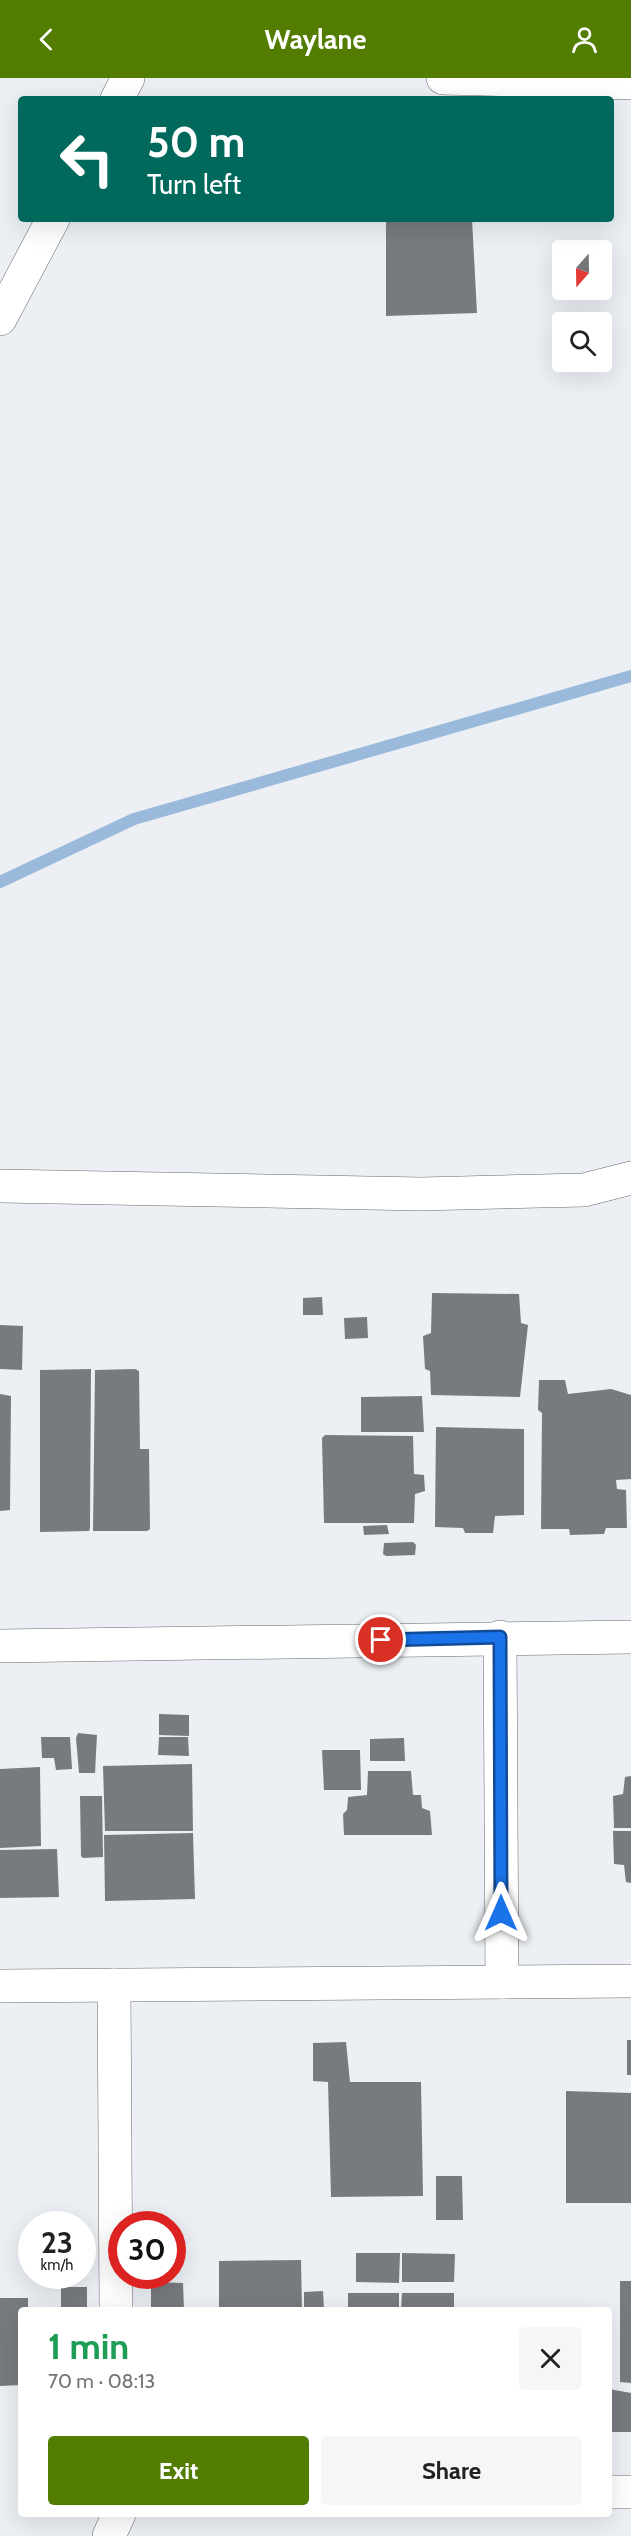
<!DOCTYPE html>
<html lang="en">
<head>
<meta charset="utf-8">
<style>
  :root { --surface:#fff; --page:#f6f6f6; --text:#202124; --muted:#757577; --accent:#537d00 }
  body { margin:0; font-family:Cabin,sans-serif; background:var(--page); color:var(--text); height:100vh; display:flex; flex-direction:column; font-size:22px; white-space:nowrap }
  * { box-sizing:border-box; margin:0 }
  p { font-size:20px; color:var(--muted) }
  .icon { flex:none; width:33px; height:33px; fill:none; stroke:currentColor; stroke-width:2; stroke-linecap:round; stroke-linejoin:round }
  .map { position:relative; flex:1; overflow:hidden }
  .details { position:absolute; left:18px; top:2229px; width:594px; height:210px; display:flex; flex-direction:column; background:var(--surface); border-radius:6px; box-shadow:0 6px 24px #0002 }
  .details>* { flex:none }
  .top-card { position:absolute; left:18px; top:18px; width:596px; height:126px; border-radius:6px; box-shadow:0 6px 24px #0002; background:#00695c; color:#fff; overflow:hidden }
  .needle { width:39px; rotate:200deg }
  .buttons { position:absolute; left:552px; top:162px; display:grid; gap:12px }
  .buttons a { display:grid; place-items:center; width:60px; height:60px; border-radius:6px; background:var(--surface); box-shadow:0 6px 24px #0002; font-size:30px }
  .speed { position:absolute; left:18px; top:2133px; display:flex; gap:12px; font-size:30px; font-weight:700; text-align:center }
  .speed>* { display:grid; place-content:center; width:78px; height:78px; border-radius:50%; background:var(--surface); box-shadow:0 6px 24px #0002; line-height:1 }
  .speed small { font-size:15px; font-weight:400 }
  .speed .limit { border:9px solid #d22; background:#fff; color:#111 }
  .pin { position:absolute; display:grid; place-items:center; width:51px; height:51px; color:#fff; margin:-26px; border:3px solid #fff; border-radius:50%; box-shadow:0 2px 6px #0007 }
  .me { position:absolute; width:66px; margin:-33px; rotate:0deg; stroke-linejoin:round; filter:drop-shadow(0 0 4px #0008) }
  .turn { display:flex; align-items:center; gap:21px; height:126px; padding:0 30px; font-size:27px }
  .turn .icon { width:78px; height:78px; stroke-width:2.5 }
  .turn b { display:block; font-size:42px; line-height:51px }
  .round { display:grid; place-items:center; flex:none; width:63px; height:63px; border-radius:6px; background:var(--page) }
  .overview { display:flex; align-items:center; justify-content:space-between; height:102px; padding:0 30px }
  h1 { font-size:36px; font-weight:700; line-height:45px; color:#1e9e55 }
  .primary-button { display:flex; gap:12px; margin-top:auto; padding:12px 30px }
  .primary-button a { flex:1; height:69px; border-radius:6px; background:var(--accent); color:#fff; font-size:24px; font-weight:700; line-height:69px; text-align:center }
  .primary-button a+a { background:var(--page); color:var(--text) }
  header { display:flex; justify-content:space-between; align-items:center; height:78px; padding:0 30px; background:var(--accent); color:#fff; font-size:27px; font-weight:700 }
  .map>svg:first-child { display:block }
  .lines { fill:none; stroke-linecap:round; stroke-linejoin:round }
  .stream { stroke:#9bbadb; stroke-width:12 }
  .building { fill:#777b7f }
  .street-casing { stroke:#66696d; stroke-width:34 }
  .secondary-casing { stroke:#66696d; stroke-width:34 }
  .street { stroke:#fff; stroke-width:33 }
  .secondary { stroke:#fff; stroke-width:33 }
  .route-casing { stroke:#114b97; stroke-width:15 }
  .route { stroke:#1a73e8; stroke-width:10 }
</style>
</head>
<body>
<header><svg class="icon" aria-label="back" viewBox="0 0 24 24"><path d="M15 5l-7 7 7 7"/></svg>Waylane<svg class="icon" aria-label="person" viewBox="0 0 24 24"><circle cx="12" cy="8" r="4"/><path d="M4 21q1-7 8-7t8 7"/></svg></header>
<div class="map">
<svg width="631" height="2458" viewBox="0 0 631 2458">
  <rect width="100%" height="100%" fill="#ecf0f5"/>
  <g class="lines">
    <path class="stream" d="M0,804L134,741L631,598"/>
  </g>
  <g class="building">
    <path d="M386,141H472L477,235L386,238Z"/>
    <path d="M432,1215L519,1216L521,1245L528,1247L520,1319L431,1317L430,1293L425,1291L423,1258L431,1255Z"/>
    <path d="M322,1219L323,1237H303V1220Z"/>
    <path d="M367,1239L368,1260L345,1261L344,1240Z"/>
    <path d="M0,1247L23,1248L22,1292L0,1291Z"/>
    <path d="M91,1291L90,1450L89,1453L40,1454V1292Z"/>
    <path d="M135,1291L139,1293L140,1371H149L150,1451L147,1453H93L95,1292Z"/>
    <path d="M539,1302H565L568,1316L611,1311L631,1317V1401L616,1402L617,1411L626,1412L627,1450H606L604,1456L570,1457L569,1451H541L542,1335L538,1332Z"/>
    <path d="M0,1316L11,1318L10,1432L0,1433Z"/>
    <path d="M422,1318L424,1354H361V1319Z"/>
    <path d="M436,1349L524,1351V1437L495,1438L493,1455H465L463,1450L435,1449Z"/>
    <path d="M325,1357L413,1358L414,1396L424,1397L425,1413L415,1416L414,1445H324L322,1360Z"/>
    <path d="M387,1447L389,1456L364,1457L363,1448Z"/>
    <path d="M413,1464L416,1467L415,1477L386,1478L383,1476L384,1465Z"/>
    <path d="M159,1636L189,1637V1658L159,1657Z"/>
    <path d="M78,1655L97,1657L95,1695H79L76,1660Z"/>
    <path d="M41,1659H70L72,1691L56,1692L54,1680H42Z"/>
    <path d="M159,1659H188L189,1678L158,1677Z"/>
    <path d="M404,1660L405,1683H370V1661Z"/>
    <path d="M322,1672H360L361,1712H324Z"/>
    <path d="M192,1686L193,1753H105L103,1688Z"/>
    <path d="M40,1689L41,1768L0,1770V1691Z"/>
    <path d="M368,1693H411L413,1717H421L422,1730L430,1733L432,1757H344L343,1736L347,1732L348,1719L367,1717Z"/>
    <path d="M631,1698V1750H614L613,1718L623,1716L625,1699Z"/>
    <path d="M80,1718H102L103,1779L83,1780L81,1778Z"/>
    <path d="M613,1753H631V1805L626,1804L624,1787L614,1786Z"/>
    <path d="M193,1755L195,1821L105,1823L104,1757Z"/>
    <path d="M57,1771L59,1819L0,1820V1772Z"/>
    <rect x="627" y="1962" width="4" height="35"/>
    <path d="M346,1964L350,2004H421L423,2118L331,2119L328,2004L313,2003V1965Z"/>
    <path d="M566,2013L631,2015V2125H566Z"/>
    <path d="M436,2098H462L463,2142H436Z"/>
    <path d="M356,2175H400L399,2205L356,2204Z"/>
    <path d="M402,2175L455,2176L454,2204H402Z"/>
    <path d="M301,2182L302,2232H219V2183Z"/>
    <path d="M620,2203H631V2305L620,2304Z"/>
    <path d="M151,2204L183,2205L184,2232H151Z"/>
    <rect x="61" y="2209" width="26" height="23"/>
    <path d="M323,2213L324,2232H304V2214Z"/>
    <rect x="348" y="2215" width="51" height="17"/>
    <path d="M402,2215H454V2232H401Z"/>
    <path d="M0,2220H28V2232H21V2307L0,2308Z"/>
    <path d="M609,2311L631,2315V2354H609Z"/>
  </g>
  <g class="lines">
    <g class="street-casing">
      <g id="street">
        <path d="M443,0L631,5"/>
        <path d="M117,21L128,0"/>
        <path d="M0,241L53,141"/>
        <path d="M0,1108L421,1116L584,1112L631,1100"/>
        <path d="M500,1559L502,1904"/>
        <path d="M114,1907L116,2232"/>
        <path d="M0,1908L631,1903"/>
        <path d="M609,2414H631"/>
        <path d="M109,2458L119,2436"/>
      </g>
    </g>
    <g class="secondary-casing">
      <path id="secondary" d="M0,1568L631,1559"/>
    </g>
    <use href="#street" class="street"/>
    <use href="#secondary" class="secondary"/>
  </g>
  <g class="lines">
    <g class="route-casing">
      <path id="route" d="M381,1562L500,1559L501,1835"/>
    </g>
    <use href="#route" class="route"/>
  </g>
</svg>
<div class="buttons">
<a><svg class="needle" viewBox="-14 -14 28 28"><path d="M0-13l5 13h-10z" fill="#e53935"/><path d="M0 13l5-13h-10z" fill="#757577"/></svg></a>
<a><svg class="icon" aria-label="search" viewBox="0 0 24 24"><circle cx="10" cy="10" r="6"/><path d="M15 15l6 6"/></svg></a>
</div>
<div class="speed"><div>23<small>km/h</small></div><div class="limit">30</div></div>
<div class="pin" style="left:381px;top:1562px;background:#d93025"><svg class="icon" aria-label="arrive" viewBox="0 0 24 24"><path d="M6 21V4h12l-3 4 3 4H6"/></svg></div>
<svg class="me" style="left:501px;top:1835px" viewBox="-20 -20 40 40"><path d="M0-17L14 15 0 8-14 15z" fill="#1a73e8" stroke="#fff" stroke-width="4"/></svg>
<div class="top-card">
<div class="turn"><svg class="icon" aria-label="left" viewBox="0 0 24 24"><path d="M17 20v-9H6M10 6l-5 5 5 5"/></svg><div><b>50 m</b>Turn left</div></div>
</div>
<section class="details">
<div class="overview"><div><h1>1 min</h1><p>70 m · 08:13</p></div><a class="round"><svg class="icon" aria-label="close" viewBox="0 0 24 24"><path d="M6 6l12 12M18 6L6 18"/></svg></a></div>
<div class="primary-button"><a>Exit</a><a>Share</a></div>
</section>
</div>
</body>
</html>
